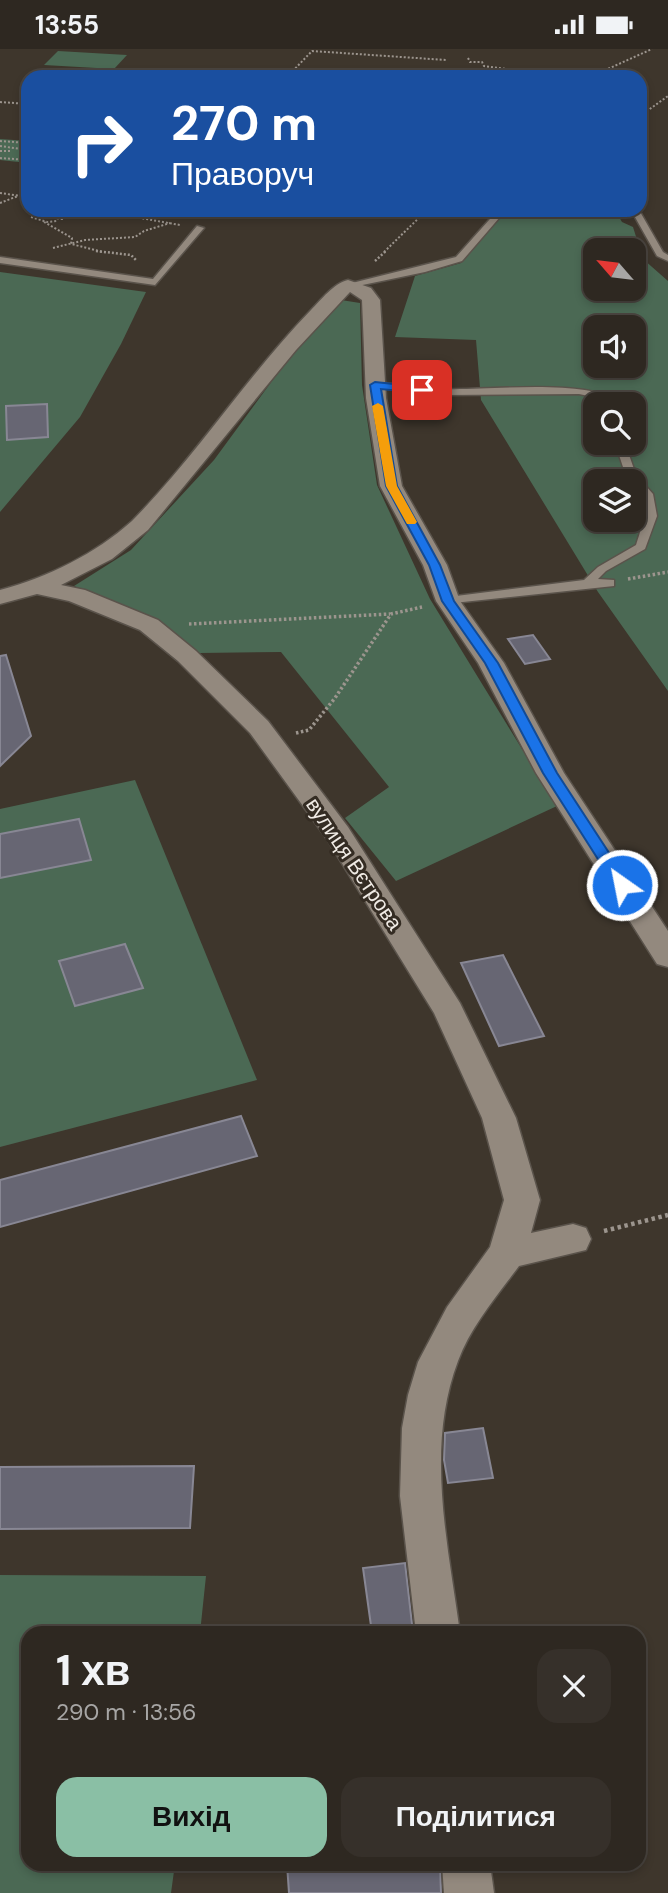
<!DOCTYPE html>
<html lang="uk">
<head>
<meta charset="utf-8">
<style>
  :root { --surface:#2e2821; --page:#36302a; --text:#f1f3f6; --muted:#a7a6a5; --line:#49443f; --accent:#8abfa5 }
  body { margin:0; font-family:"DM Sans",sans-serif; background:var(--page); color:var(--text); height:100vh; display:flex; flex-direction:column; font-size:26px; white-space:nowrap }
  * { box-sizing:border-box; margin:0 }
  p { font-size:23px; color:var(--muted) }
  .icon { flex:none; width:38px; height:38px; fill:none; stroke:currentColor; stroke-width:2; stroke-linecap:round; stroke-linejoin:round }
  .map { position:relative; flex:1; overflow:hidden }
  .drawer { position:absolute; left:21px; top:1577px; width:625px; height:245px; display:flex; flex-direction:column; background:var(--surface); border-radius:21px; box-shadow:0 4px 10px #0003,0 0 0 2px var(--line) }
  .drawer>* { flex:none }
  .top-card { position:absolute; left:21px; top:21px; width:626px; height:147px; border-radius:21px; box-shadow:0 4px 10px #0003,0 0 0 2px var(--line); background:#1a4fa0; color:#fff; overflow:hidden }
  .needle { width:46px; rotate:298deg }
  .fabs { position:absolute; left:583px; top:189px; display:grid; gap:14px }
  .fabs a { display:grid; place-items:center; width:63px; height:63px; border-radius:14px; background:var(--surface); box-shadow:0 4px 10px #0003,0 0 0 2px var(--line); font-size:35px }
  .pin { position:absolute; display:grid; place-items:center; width:60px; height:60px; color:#fff; margin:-30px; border-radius:14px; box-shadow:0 4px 10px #0006 }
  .me { position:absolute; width:77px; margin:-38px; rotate:327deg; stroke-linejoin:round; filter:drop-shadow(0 0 5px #0008) }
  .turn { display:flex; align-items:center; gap:24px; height:147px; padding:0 35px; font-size:32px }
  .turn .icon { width:91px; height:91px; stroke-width:2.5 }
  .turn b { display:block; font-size:49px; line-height:60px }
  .round { display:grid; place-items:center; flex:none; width:74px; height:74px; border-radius:21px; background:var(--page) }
  .headline { display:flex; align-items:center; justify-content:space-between; height:119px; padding:0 35px }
  h1 { font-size:42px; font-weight:700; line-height:52px }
  .primary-button { display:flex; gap:14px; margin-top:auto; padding:14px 35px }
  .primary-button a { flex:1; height:80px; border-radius:21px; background:var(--accent); color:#111; font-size:28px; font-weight:700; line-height:80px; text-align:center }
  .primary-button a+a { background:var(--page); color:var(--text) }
  .status { display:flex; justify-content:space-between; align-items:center; height:49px; padding:0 35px; background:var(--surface); direction:ltr }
  .status svg { height:19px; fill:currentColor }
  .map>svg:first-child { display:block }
  .green { fill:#4b6954; fill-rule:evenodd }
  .building { fill:#676673; stroke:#888794; stroke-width:2 }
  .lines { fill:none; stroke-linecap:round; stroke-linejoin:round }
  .lane-casing { stroke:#5a534b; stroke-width:3 }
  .street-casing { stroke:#5a534b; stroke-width:3 }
  .path-far3 { stroke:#9c958e; stroke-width:2; stroke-dasharray:2 2; stroke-linecap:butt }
  .path-far2 { stroke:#9c958e; stroke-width:2.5; stroke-dasharray:2 2; stroke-linecap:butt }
  .path-far1 { stroke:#9c958e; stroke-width:3.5; stroke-dasharray:2.5 2.5; stroke-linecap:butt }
  .path { stroke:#9c958e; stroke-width:4.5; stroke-dasharray:3.5 3.5; stroke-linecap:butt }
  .lane { fill:#93897e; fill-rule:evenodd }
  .street { fill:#93897e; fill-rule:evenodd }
  .route { fill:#1a73e8; stroke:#114b97; stroke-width:2 }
  .slow { fill:#f59e0b }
  .labels { text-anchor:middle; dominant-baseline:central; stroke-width:6; stroke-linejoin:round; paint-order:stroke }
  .street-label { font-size:21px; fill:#f0ebe5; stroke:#342c23 }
</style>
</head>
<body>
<div class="status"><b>13:55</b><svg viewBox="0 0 49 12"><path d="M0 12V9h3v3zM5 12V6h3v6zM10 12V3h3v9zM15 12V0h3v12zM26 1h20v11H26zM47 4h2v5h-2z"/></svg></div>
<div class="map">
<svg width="668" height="1844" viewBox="0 0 668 1844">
  <rect width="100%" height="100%" fill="#3e362c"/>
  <g class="green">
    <path d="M58,2L127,6L114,20L44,16Z"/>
    <path d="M0,90L28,92V114L0,111Z"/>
    <path d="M507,161H615L622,173L633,178L643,210L668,232V642L598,543L481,351L476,291L395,288L415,227L461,214ZM595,201H634V240H595ZM595,278H634V317H595ZM595,355H634V394H595ZM595,432H634V471H595Z"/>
    <path d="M0,223L146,243L121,295L80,368L0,463Z"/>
    <path d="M341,251L360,254L362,336L377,436L430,550L557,757L396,832L345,769L389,738L281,603L199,604L142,565L74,537L131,501L214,411L316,272Z"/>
    <path d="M135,731L257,1031L0,1098V760Z"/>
    <path d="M0,1526L206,1527L200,1584H28V1815H175L171,1844H0Z"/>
  </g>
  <g class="building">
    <path d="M47,355L48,388L7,391L6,357Z"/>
    <path d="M533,586L550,610L525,615L508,590Z"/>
    <path d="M6,606L31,687L0,717V607Z"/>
    <path d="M79,770L91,811L0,829V785Z"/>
    <path d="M125,895L143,939L75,957L59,912Z"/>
    <path d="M503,906L544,987L499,997L461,914Z"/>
    <path d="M241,1067L257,1107L0,1178V1131Z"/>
    <path d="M483,1379L493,1429L448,1434L444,1411L445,1384Z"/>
    <path d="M194,1417L190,1479L0,1480V1418Z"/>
    <path d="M405,1514L413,1584H372L363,1519Z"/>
    <path d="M287,1815H440L441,1844H289Z"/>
  </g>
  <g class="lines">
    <g class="lane-casing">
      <g id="lane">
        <path d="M498,161H506L462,212L425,223L348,239L344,236L456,208Z"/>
        <path d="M631,161H639L663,203L668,206V212L657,207Z"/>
        <path d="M197,177L204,179L155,236L0,214V208L153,230Z"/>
        <path d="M375,333C398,335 422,339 445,340C485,342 594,328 620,355H609L603,350L579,345L445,346L371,338L370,336Z"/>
        <path d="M615,394H625L636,426L653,445L657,467L645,500L606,522L598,530L614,531V537L444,555V549L448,548L584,531L598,518L636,496C643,474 650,456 634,436V432H630L626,427Z"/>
      </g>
    </g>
    <g class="street-casing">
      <g id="street">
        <path d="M348,231L371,239L380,251L386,349L402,437L447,516L460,552L504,614L564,724L668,882V918L657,915L536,724L478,614L436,552L423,516L380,437L366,349L362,251L350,243L296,301L148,481L112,510L61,536L85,541L158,571L196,602L268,672L348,778L460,954L516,1069L540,1151L531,1184L573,1175L586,1179L591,1190L586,1201L519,1217C497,1247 471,1277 458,1312C425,1399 448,1495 460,1584H416L400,1447L402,1379L408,1346L418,1313L447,1258L490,1198L504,1151L482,1069L434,964L327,790L250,684L178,612L140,581L69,552L37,545L0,555V541C48,528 95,505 132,472C197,406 247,327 311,261C321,251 334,234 348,231Z"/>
        <path d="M442,1815H490L494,1844H444Z"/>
      </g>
    </g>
    <g class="path-far3">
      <path d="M468,9L470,13H482L484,17L506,20L508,24L530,28"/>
      <path d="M287,28L312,2L446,11"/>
      <path d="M590,28L652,0"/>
      <path d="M0,53L28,55"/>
      <path d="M640,67L668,47"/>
      <path d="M0,92L28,94"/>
      <path d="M0,97L28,101"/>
      <path d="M0,102H10"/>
      <path d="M0,109L28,111"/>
      <path d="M0,144L28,148"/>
      <path d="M0,154L18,147"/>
      <path d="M45,161L49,168L62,170L83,161"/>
      <path d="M95,161L180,176"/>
      <path d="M31,168L47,173L57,172"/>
      <path d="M44,173L72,189L71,195L103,203"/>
      <path d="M53,199L85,191L135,188L144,182L170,174"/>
      <path d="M384,203L427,161"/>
    </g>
    <g class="path-far2">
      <path d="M96,202L131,206L137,212"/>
      <path d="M375,212L386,202"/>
    </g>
    <g class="path-far1">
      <path d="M628,530L668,523"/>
      <path d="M189,575L390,565"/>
      <path d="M296,684L309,681L335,649L391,565L422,558"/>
    </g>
    <path class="path" d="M604,1182L668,1166"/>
    <use href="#lane" class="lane"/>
    <use href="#street" class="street"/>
  </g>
  <path class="route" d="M375,333L422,338L427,341L422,344L381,340L397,437L440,516L454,552L498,614L557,724L630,836L627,840H617L543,724L485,614L442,552L429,516L386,437L370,336Z"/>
  <path class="slow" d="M378,354L383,357L397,437L417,473L415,475H407L386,437L372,357Z"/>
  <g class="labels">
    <g class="street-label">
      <text transform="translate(354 815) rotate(56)">вулиця Вєтрова</text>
    </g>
  </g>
</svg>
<div class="fabs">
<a><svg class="needle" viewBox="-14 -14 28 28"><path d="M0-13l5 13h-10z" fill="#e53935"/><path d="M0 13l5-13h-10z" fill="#a7a6a5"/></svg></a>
<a><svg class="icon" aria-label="sound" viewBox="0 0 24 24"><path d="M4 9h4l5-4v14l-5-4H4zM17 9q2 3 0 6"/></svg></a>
<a><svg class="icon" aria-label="search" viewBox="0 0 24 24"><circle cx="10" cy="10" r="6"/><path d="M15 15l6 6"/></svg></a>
<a><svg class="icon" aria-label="layers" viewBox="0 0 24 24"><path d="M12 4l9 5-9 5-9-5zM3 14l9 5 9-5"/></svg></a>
</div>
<div class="pin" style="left:422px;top:341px;background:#d93025"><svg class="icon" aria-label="arrive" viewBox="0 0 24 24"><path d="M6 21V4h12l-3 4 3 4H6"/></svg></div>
<svg class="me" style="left:622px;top:836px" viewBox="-20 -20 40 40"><circle r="17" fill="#1a73e8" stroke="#fff" stroke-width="3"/><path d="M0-11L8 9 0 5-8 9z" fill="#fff"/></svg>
<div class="top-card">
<div class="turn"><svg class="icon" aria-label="right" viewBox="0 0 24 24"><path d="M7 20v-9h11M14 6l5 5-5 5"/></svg><div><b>270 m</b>Праворуч</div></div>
</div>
<section class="drawer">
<div class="headline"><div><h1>1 хв</h1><p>290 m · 13:56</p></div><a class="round"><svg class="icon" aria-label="close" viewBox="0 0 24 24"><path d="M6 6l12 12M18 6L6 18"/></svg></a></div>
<div class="primary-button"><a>Вихід</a><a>Поділитися</a></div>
</section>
</div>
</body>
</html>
